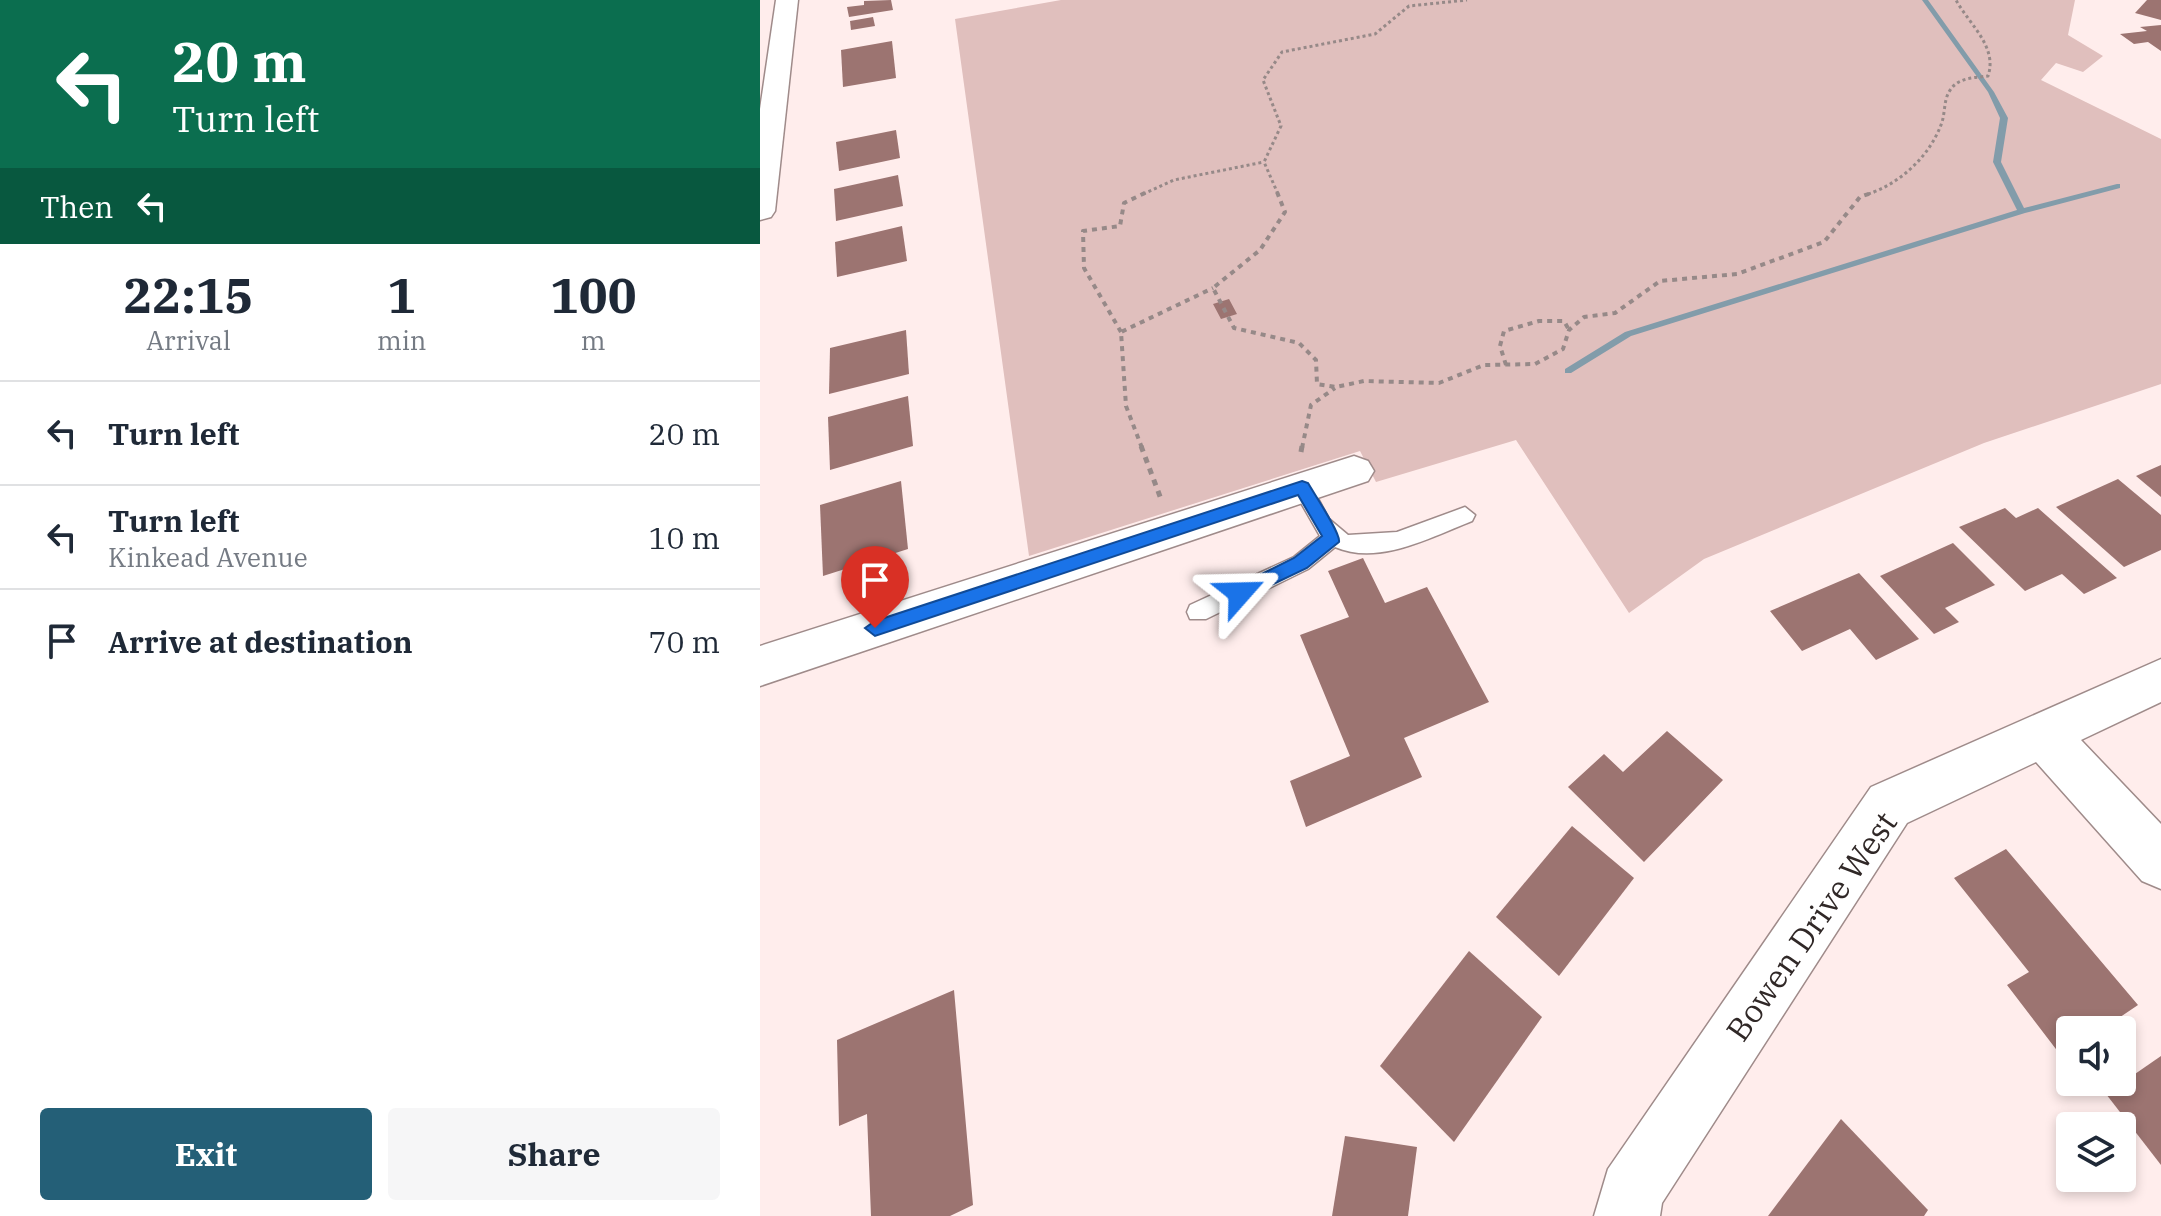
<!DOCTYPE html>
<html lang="en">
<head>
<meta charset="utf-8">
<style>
  :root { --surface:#fff; --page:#f6f6f7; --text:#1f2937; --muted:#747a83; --line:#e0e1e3; --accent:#245f77 }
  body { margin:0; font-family:"IBM Plex Serif",serif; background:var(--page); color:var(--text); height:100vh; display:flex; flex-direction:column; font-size:30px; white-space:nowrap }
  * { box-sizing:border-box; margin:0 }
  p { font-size:26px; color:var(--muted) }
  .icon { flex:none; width:44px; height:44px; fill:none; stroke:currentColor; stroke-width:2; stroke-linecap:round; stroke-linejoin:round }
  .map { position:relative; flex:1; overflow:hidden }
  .details { display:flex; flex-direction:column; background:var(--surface); width:760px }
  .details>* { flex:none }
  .banner { background:#0b6e4f; color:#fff; overflow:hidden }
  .tools { position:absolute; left:1296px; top:1016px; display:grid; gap:16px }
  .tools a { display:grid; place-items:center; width:80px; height:80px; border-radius:8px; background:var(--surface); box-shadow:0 4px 12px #0003; font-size:40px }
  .pin { position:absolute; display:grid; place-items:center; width:68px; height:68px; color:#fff; margin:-82px -34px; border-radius:50% 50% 50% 0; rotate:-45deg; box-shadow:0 0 8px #0007 }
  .pin .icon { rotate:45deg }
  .me { position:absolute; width:88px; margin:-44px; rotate:65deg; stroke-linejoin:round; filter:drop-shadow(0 0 6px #0008) }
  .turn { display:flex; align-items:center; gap:28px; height:168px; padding:0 40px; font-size:36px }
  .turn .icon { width:104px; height:104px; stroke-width:2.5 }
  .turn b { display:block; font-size:56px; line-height:68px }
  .then { display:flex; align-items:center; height:76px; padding:0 40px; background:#0003; gap:16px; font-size:30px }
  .eta { display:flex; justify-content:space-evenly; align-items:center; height:136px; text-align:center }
  .eta b { font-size:48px; font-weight:700; line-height:56px }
  .action { display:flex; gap:16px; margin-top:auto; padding:16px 40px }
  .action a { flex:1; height:92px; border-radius:8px; background:var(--accent); color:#fff; font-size:32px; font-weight:700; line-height:92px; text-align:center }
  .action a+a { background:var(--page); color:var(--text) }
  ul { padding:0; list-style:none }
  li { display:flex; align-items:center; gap:24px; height:104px; padding:0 40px; border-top:2px solid var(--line) }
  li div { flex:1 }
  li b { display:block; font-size:30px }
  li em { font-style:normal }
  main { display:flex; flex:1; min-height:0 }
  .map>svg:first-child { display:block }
  .green { fill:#e0bfbd }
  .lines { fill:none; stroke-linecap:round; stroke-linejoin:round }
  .stream { fill:#829caa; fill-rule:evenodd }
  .building { fill:#9c7471 }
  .service-casing { stroke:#9f8b8a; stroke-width:3 }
  .minor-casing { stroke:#9f8b8a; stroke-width:3 }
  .tertiary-casing { stroke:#9f8b8a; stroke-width:3 }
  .path-far2 { stroke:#968988; stroke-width:3; stroke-dasharray:3 3; stroke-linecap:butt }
  .path-far1 { stroke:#968988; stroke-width:4; stroke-dasharray:5 5; stroke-linecap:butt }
  .path { stroke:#968988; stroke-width:5; stroke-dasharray:6 6; stroke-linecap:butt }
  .service { fill:#fff; fill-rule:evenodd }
  .minor { fill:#fff; fill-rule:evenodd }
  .tertiary { fill:#fff; fill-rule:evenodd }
  .route { fill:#1a73e8; stroke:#114b97; stroke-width:2 }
  .labels { text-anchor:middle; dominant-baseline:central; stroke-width:6; stroke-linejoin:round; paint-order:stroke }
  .near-street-label { font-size:32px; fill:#302827; stroke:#fff }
</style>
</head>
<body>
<main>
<section class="details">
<div class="banner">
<div class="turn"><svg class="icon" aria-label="left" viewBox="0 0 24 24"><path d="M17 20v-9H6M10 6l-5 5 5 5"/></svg><div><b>20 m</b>Turn left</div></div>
<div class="then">Then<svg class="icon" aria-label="left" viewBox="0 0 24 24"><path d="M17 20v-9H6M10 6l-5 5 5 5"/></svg></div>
</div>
<div class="eta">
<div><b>22:15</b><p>Arrival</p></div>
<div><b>1</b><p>min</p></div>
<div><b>100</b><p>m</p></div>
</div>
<ul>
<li><svg class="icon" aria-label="left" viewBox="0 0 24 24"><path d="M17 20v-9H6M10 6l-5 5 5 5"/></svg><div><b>Turn left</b></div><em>20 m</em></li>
<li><svg class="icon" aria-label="left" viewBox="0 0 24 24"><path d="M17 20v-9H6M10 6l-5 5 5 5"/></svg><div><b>Turn left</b><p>Kinkead Avenue</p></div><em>10 m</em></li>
<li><svg class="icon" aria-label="arrive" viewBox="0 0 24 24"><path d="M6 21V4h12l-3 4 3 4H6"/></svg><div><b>Arrive at destination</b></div><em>70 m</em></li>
</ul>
<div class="action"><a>Exit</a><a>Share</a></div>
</section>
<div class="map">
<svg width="1401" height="1216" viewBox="0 0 1401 1216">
  <rect width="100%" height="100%" fill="#ffedec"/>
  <path class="green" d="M301,0H1315L1308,35L1343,56L1323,72L1296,63L1281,80L1401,139V384L1224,443L944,559L869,613L756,440L616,482L600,451L269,556L195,19Z"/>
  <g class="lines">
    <path class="stream" d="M1162,0H1168L1234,92L1248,118L1241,162L1264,208L1357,184H1360V188L1265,213L871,336L811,373H805V369L865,332L1257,210L1233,162L1240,118L1228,92Z"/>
  </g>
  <g class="building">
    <path d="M131,0L133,10L89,17L87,7L104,5V1Z"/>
    <path d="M1387,0H1401V20L1375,13Z"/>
    <path d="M113,17L115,26L91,30L90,21Z"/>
    <path d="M1401,25V51L1388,42L1374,44L1360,34L1387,31L1380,27Z"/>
    <path d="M132,41L136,78L83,87L81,50Z"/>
    <path d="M136,130L140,158L79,171L76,142Z"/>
    <path d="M138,175L143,206L76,221L74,189Z"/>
    <path d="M142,226L147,261L77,277L75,242Z"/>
    <path d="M469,299L477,314L461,319L453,304Z"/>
    <path d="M146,330L149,374L69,394L70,348Z"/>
    <path d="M148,396L153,446L70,470L68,417Z"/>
    <path d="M1401,465V497L1376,476Z"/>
    <path d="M1358,479L1401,515V550L1364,567L1296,507Z"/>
    <path d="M141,481L148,549L63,576L60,505Z"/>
    <path d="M1245,508L1256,518L1278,508L1357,578L1324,594L1302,574L1265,591L1199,527Z"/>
    <path d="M1193,543L1235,585L1185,608L1199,622L1174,634L1120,576Z"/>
    <path d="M603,558L625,603L667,587L729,702L644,738L662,777L546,827L530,781L590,756L540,635L589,617L568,571Z"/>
    <path d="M1099,573L1159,639L1116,660L1090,629L1042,651L1010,611Z"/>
    <path d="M907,731L963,780L884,862L808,787L844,754L863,772Z"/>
    <path d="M812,826L874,878L799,976L736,917Z"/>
    <path d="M1246,849L1378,1005L1341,1030H1310V1051L1302,1057L1247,985L1269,972L1194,878Z"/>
    <path d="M709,951L782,1017L694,1142L620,1066Z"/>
    <path d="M194,990L213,1205L190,1216H111L107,1114L79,1126L77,1040Z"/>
    <path d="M1401,1056V1165L1346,1094Z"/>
    <path d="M1081,1119L1168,1210L1164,1216H1008Z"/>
    <path d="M585,1136L657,1147L648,1216H572Z"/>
  </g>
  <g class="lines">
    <g class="service-casing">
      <path id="service" d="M542,480L549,482L569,519L588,535L637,532L705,507L715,515L712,521C671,537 619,566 575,547L548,569L446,619H430L427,612L430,605L534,557L560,536L532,487Z"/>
    </g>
    <g class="minor-casing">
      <g id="minor">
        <path d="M594,456L608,461L614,471L608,481L0,686V646Z"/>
        <path d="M1401,659V702L1321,740L1401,824V889L1382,881L1276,762L1147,823L902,1203L900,1216H834L848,1169L1111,787Z"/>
      </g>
    </g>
    <g class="tertiary-casing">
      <path id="tertiary" d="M16,0H38L15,211L11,217L0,220V109Z"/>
    </g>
    <g class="path-far2">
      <path d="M383,194L414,180L504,162"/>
      <path d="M518,194L504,162L521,126L503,80L522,52L615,34L649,6L707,0"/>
      <path d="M1108,194C1140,184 1171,155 1182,122C1185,113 1184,100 1189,92C1197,77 1214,78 1228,76C1238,47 1209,24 1196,0"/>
    </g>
    <g class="path-far1">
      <path d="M517,192L525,212L500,250L453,288L474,328L539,343L556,360L557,384L576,387L604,381L679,383L724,365L775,364L803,349L809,330L824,317L855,313L900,281L977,274L1064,242L1100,197L1114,192"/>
      <path d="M361,332L324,268L323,231L360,226L364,203L387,192"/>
      <path d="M746,365L740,346L744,331L779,321H804L809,330"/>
      <path d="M382,448L366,406L361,332L453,288"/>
      <path d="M542,448L551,405L575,388"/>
    </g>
    <g class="path">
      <path d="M381,446L401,499"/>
      <path d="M541,452L542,446"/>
    </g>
    <use href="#service" class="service"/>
    <use href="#minor" class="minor"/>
    <use href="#tertiary" class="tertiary"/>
  </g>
  <path class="route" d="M542,481L548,483C555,495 581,534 579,542L547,568L480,600L471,593L473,588L534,558L562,536L538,495L115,636L105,628L115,621Z"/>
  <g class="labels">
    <g class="near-street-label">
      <text transform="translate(1051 926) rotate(-55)">Bowen Drive West</text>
    </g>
  </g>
</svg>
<div class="tools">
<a><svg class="icon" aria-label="sound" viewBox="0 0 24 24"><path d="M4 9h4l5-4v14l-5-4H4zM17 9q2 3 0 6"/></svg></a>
<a><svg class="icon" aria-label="layers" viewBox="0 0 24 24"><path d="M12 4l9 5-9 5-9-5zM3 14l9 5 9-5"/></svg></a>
</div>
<div class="pin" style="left:115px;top:628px;background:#d93025"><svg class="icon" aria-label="arrive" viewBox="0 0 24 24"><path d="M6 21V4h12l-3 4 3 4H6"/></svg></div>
<svg class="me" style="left:480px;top:593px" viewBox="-20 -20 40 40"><path d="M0-17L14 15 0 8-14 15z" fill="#1a73e8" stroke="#fff" stroke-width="4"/></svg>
</div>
</main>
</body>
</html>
